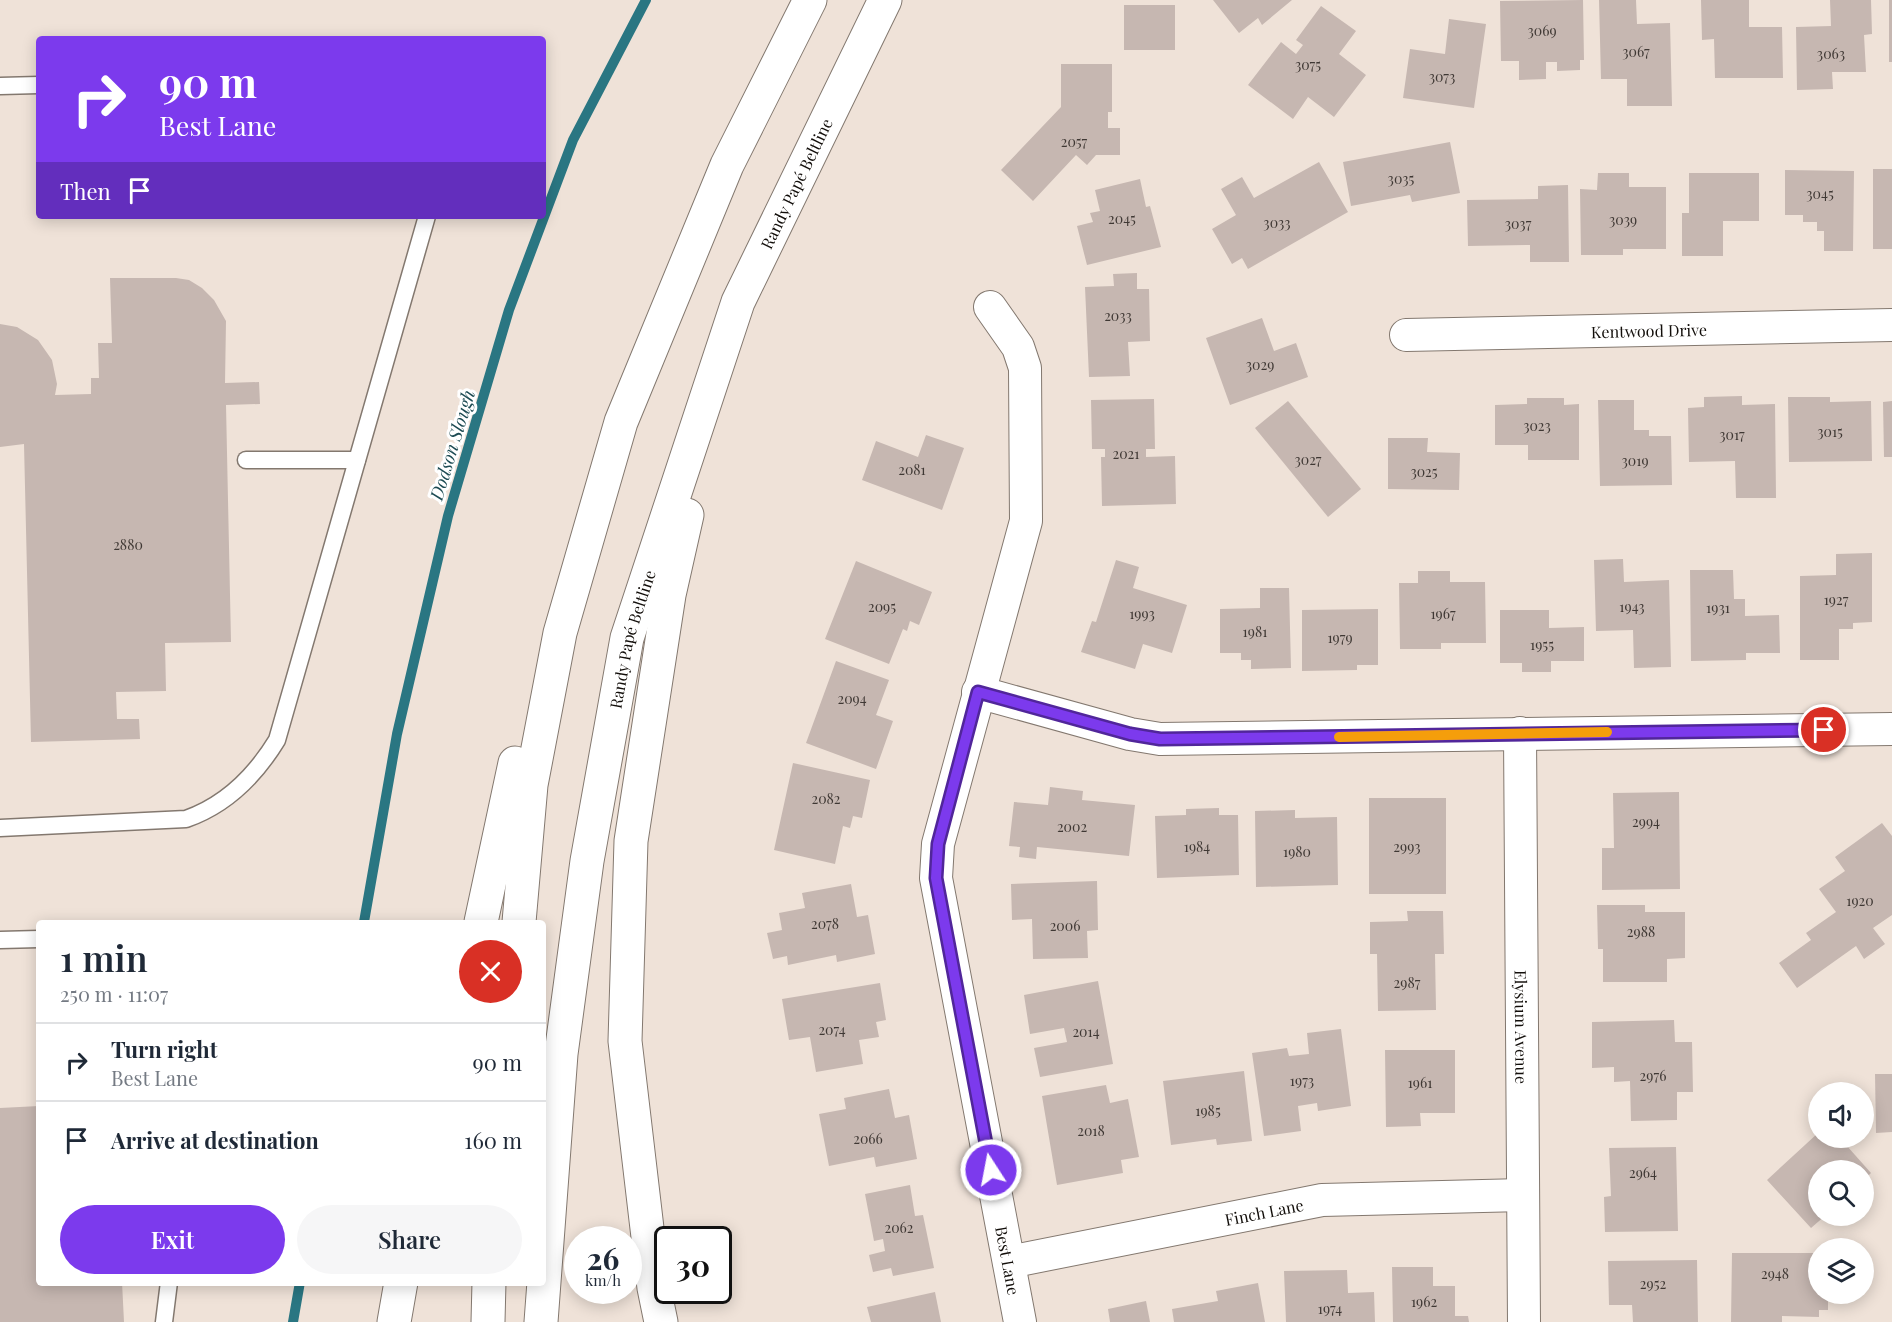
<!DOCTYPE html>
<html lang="en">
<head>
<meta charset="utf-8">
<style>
  :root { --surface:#fff; --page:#f6f6f7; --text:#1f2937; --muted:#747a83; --line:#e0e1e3; --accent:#7c3aed }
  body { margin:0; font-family:"Playfair Display",serif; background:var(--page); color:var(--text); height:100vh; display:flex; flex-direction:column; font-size:22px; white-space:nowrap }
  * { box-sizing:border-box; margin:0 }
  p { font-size:20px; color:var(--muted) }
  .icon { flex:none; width:33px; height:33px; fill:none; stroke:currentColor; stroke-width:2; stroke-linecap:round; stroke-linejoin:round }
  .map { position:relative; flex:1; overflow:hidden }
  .side { position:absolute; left:36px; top:920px; width:510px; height:366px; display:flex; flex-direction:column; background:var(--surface); border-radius:6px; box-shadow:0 3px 15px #0003 }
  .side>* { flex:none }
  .top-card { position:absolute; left:36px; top:36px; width:510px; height:183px; border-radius:6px; box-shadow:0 3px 15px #0003; background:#7c3aed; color:#fff; overflow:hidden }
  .controls { position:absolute; left:1808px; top:1082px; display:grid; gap:12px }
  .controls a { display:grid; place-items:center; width:66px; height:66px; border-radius:50%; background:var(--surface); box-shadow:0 3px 15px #0003; font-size:30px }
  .speed { position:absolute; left:564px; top:1226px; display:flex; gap:12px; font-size:30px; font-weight:700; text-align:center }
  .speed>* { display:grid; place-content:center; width:78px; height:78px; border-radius:50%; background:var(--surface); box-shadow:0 3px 15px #0003; line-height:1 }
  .speed small { font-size:15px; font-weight:400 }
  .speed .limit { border:3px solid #111; border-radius:9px; background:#fff; color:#111 }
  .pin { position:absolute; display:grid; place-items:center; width:51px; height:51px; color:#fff; margin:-26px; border:3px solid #fff; border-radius:50%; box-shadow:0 2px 6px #0007 }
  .me { position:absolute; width:66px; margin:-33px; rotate:349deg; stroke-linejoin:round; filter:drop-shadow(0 0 4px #0008) }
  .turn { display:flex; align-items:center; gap:21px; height:126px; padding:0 24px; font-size:27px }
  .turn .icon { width:78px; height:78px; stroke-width:2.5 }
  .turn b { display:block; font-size:42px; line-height:51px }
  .then { display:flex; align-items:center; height:57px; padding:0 24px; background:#0003; gap:12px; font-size:22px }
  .round { display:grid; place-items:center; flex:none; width:63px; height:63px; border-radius:32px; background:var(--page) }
  .summary { display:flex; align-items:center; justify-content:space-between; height:102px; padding:0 24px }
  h1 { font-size:36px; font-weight:600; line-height:45px }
  .button { display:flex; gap:12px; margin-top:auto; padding:12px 24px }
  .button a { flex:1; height:69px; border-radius:36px; background:var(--accent); color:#fff; font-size:24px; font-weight:600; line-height:69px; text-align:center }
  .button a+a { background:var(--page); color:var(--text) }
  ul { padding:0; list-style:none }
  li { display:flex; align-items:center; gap:18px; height:78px; padding:0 24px; border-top:2px solid var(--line) }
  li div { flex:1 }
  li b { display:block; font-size:22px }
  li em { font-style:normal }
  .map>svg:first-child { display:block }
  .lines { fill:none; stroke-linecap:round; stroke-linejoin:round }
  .stream { stroke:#2a7682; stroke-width:10 }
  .building { fill:#c6b7b1 }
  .service-casing { stroke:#83786f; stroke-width:19 }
  .minor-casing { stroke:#83786f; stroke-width:34 }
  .motorway-casing { stroke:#83786f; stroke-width:35 }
  .service { stroke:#fff; stroke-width:16 }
  .minor { stroke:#fff; stroke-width:32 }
  .motorway { stroke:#fff; stroke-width:33 }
  .route-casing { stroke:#51269a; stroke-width:15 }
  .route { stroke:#7c3aed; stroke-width:10 }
  .slow { stroke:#f59e0b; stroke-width:10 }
  .labels { text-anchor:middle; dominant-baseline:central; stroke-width:6; stroke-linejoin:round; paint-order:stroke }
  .number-label { font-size:14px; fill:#3f3834 }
  .street-label { font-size:16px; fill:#120e0a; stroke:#fff }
  .water-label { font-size:18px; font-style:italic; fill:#1d4b53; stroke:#fff }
</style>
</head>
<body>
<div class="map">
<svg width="1892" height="1322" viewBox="0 0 1892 1322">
  <rect width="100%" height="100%" fill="#efe2d8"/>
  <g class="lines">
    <g class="stream">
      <path d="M364,922L397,734L448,516L509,310L573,140L646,0"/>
      <path d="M293,1322L300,1282"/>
    </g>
  </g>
  <g class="building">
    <path d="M1213,0H1292L1262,25L1258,18L1239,33Z"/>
    <path d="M1583,0L1584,60H1580V70L1557,71V62H1546V79L1519,80V61H1501L1500,1Z"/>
    <path d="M1599,0H1636L1637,24L1670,23L1672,106H1627V79H1601Z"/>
    <path d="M1701,0H1749V27H1782L1783,78H1715L1714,39L1702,40Z"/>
    <path d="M1830,0H1871L1872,34L1864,35L1866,72H1832L1833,89L1797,90L1796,27L1831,26Z"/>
    <rect x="1889" y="0" width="3" height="62"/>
    <rect x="1124" y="5" width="51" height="45"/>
    <path d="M1321,6L1356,31L1339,54L1366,75L1334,117L1308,97L1293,119L1248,85L1281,42L1296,54L1303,45L1296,40Z"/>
    <path d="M1449,19L1486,24L1474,108L1403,98L1410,49L1445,54Z"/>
    <path d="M1061,64H1112V112H1108V128H1120V155H1096L1087,165L1076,155L1033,201L1001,170L1061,107Z"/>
    <path d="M1450,142L1460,193L1412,202L1410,195L1351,206L1343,162Z"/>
    <path d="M1319,162L1348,212L1248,269L1242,258L1232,264L1212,229L1236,215L1221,189L1242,177L1254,198Z"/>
    <rect x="1873" y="169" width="19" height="80"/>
    <path d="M1785,170L1854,171L1853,251H1824V231H1817V222H1803V215H1785Z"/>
    <path d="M1598,173H1629V187H1666V249H1623V255H1581L1580,189L1597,190Z"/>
    <path d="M1689,173H1759V221H1723V256H1682V213H1689Z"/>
    <path d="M1140,179L1146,207L1150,206L1161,247L1087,265L1077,226L1093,222L1090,213L1100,211L1095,190Z"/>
    <path d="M1568,185L1569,262H1530V245L1468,246L1467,200L1538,199V186Z"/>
    <path d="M1137,273V289H1149L1150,341L1128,342L1130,376L1089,377L1085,287L1114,286L1113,274Z"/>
    <path d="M110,278H176L189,280L202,288L214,300L226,321L225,383L259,382L260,404L226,405L231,642L165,643L166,691L116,692L117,719H139L140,739L31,742L24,444L0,447V324L17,327L38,340L52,360L57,384L55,395L91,394V378H99L98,343H112Z"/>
    <path d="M1262,318L1274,351L1296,343L1308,377L1230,405L1206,338Z"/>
    <path d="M1742,396V405L1775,404L1776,498H1736L1735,461L1689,462L1688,408L1704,407V397Z"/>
    <path d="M1788,397H1830V402L1871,401L1872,461L1789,462Z"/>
    <path d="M1527,398H1564V405L1579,404V460H1528V445H1495V405L1527,404Z"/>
    <path d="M1154,399L1155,449H1146V457L1175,456L1176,504L1102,506L1101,457H1105V449H1092L1091,400Z"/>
    <path d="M1598,400H1634V430H1649V436H1671L1672,485L1600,486Z"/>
    <path d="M1288,401L1361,489L1328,517L1255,428Z"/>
    <path d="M1892,401V457H1884L1883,402Z"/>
    <path d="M926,435L964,448L942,510L862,480L876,441L918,457Z"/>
    <path d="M1388,438H1428L1427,452L1460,453L1459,490L1388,489Z"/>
    <path d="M1872,553V622L1853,623V629H1839V660H1800V576L1836,575V554Z"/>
    <path d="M1623,559L1624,582L1669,580L1671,667L1634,668L1633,630L1596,631L1594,560Z"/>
    <path d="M1116,560L1139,567L1133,588L1187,605L1172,653L1143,644L1135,669L1081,652L1092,621L1096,622Z"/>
    <path d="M856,561L932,592L919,625L910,621L907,631L903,629L889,664L825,639Z"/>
    <path d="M1690,570H1733L1734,599H1745V616L1779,615L1780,653H1746V660L1691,661Z"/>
    <path d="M1418,571H1450V582H1485L1486,643H1441V649H1400L1399,583H1418Z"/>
    <path d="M1260,588H1289L1291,668L1251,669V660H1241V653H1220V609L1260,608Z"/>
    <path d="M1378,609V665H1357V670L1302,671V610Z"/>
    <path d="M1500,610H1549V628L1584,627V661H1551V672H1522V663H1500Z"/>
    <path d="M836,661L889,680L876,715L893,721L876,769L806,743Z"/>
    <path d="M793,763L870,780L862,818L853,816L850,828L843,826L835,864L774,850Z"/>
    <path d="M1050,787L1083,791L1082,800L1135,805L1129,856L1037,847L1036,859L1019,857L1020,847L1009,846L1014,802L1048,805Z"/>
    <path d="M1679,792L1680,889L1602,890V848H1614L1613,793Z"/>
    <rect x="1369" y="798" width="77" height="96"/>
    <path d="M1219,808V815H1238L1239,875L1157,878L1155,816L1186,815V809Z"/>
    <path d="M1295,810V818L1337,817L1338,885L1256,887L1255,811Z"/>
    <path d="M1882,823L1892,836V915L1873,928L1885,944L1864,959L1856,946L1797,988L1779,963L1811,940L1806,933L1836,912L1819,889L1845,871L1835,857Z"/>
    <path d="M1097,881L1098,930L1087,931L1088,958L1033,959L1032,919L1012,920L1011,884Z"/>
    <path d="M851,884L857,917L868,915L875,954L837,962L836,955L788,965L787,956L773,959L767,933L782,930L779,913L805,908L802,893Z"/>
    <path d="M1597,905H1645V912H1685V958L1667,959V982H1603V949H1598Z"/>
    <path d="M1407,911H1443L1444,954H1435L1436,1010L1378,1011L1377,954H1370V922L1408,921Z"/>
    <path d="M1098,981L1113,1064L1040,1077L1034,1048L1067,1042L1064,1028L1030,1034L1024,995Z"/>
    <path d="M880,983L886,1020L876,1022L879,1037L859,1040L863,1064L816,1072L810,1037L789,1040L782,999Z"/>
    <path d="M1674,1020L1675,1042H1692L1693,1092H1677V1120L1631,1121L1630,1081L1614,1082V1067L1592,1068V1022Z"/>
    <path d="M1341,1029L1351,1106L1318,1111L1317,1103L1298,1106L1301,1131L1264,1136L1252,1053L1287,1048L1289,1056L1309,1054L1307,1033Z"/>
    <path d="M1385,1050H1455V1113H1420L1421,1126L1386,1127Z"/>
    <path d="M1244,1071L1252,1141L1217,1145L1216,1139L1171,1145L1163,1081Z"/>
    <path d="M1875,1074H1892V1132L1876,1133Z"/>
    <path d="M1106,1085L1110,1103L1128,1099L1139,1157L1121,1160L1123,1173L1057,1185L1042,1096Z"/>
    <path d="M889,1089L895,1118L909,1115L917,1159L876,1167L874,1157L829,1166L819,1114L846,1109L844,1098Z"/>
    <path d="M39,1106V1282H122L124,1322H0V1108Z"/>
    <path d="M1818,1133V1137H1839L1871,1173L1863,1181V1170H1818V1215H1826L1811,1228L1767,1180Z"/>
    <path d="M1676,1147L1678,1231L1605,1232L1604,1197L1611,1196L1609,1148Z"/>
    <path d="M910,1185L915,1216L923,1215L934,1268L893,1276L891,1268L873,1272L869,1255L885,1251L883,1239L874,1241L865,1194Z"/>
    <path d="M1732,1253H1818V1293H1828V1310H1819V1317L1782,1316V1322H1731Z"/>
    <path d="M1697,1260L1698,1322H1633L1632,1305H1609L1608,1261Z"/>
    <path d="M1392,1267H1433V1286H1455V1316H1468L1469,1322H1393Z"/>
    <path d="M1347,1270L1348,1293L1374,1292L1375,1322H1286L1284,1271Z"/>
    <path d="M1258,1283L1265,1322H1174L1172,1309L1218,1301L1216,1291Z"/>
    <path d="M935,1292L941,1322H871L867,1307Z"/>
    <path d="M1146,1301L1150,1322H1110L1108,1309Z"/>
  </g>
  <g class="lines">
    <g class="service-casing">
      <g id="service">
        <path d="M0,86L39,85"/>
        <path d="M246,460H357"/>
        <path d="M0,828L186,819C226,805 255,776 277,740L427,216"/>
        <path d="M0,940L39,939"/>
        <path d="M164,1322L169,1282"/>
      </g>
    </g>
    <g class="minor-casing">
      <g id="minor">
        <path id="s1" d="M990,307L1018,347L1025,368L1026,521L938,844L936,878L1020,1322"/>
        <path id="s2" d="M1406,335L1892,325"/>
        <path d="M978,692L1130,734L1160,739L1892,729"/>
        <path id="s3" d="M1520,733L1524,1322"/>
        <path id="s4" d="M1009,1262L1322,1200L1523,1195"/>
      </g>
    </g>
    <g class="motorway-casing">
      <g id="motorway">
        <path d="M481,922L515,763"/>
        <path d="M519,922L531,785L560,633L621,422L727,165L810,0"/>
        <path d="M394,1322L401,1282"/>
        <path d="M488,1322L489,1282"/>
        <path id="s5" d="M541,1322L561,1054L587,861L627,638L738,302L885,0"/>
        <path d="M661,1322L654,1288L625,1041L631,841L669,595L687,515"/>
      </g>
    </g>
    <use href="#service" class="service"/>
    <use href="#minor" class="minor"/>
    <use href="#motorway" class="motorway"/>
  </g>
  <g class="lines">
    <g class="route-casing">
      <path id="route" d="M991,1170L936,878L938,844L978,692L1130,734L1160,739L1824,730"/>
    </g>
    <use href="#route" class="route"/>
    <path class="slow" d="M1339,737L1607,732"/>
  </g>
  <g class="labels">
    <g class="number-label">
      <text x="1542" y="30">3069</text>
      <text x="1636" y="51">3067</text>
      <text x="1831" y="53">3063</text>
      <text x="1308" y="64">3075</text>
      <text x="1442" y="76">3073</text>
      <text x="1074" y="141">2057</text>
      <text x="1401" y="178">3035</text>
      <text x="1820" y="193">3045</text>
      <text x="1122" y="218">2045</text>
      <text x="1623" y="219">3039</text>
      <text x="1277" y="222">3033</text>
      <text x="1518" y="223">3037</text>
      <text x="1118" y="315">2033</text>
      <text x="1260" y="364">3029</text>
      <text x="1537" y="425">3023</text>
      <text x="1830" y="431">3015</text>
      <text x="1732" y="434">3017</text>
      <text x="1126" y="453">2021</text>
      <text x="1308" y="459">3027</text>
      <text x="1635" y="460">3019</text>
      <text x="912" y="469">2081</text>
      <text x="1424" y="471">3025</text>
      <text x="128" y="544">2880</text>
      <text x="1836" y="599">1927</text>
      <text x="882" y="606">2095</text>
      <text x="1632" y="606">1943</text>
      <text x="1718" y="607">1931</text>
      <text x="1142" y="613">1993</text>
      <text x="1443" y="613">1967</text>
      <text x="1255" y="631">1981</text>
      <text x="1340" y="637">1979</text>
      <text x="1542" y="644">1955</text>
      <text x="852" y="698">2094</text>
      <text x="826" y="798">2082</text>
      <text x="1646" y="821">2994</text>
      <text x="1072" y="826">2002</text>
      <text x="1197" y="846">1984</text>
      <text x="1407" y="846">2993</text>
      <text x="1297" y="851">1980</text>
      <text x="1860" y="900">1920</text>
      <text x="825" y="923">2078</text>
      <text x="1065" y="925">2006</text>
      <text x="1641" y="931">2988</text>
      <text x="1407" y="982">2987</text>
      <text x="832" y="1029">2074</text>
      <text x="1086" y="1031">2014</text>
      <text x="1653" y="1075">2976</text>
      <text x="1302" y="1080">1973</text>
      <text x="1420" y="1082">1961</text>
      <text x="1208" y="1110">1985</text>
      <text x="1091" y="1130">2018</text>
      <text x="868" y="1138">2066</text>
      <text x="1643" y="1172">2964</text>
      <text x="899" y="1227">2062</text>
      <text x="1775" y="1273">2948</text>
      <text x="1653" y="1283">2952</text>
      <text x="1424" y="1301">1962</text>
      <text x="1330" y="1308">1974</text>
    </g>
    <g class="street-label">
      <text stroke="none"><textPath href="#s5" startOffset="1176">Randy Papé Beltline</textPath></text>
      <text stroke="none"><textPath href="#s2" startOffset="243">Kentwood Drive</textPath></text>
      <text stroke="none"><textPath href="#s5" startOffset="690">Randy Papé Beltline</textPath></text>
      <text stroke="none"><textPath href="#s3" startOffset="294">Elysium Avenue</textPath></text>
      <text stroke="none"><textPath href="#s4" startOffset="260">Finch Lane</textPath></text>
      <text stroke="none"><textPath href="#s1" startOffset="982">Best Lane</textPath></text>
    </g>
    <g class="water-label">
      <text transform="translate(452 445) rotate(-73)">Dodson Slough</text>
    </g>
  </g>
</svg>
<div class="controls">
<a><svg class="icon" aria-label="sound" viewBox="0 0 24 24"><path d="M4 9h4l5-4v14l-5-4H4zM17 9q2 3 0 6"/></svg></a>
<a><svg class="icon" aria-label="search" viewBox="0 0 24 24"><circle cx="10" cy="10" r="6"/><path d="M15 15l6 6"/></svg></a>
<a><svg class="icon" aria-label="layers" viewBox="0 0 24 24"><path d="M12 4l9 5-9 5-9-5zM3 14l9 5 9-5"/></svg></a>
</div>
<div class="speed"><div>26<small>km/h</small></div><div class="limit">30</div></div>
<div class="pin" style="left:1824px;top:730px;background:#d93025"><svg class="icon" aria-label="arrive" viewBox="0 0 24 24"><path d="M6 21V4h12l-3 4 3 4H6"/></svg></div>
<svg class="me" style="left:991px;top:1170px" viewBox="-20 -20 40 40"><circle r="17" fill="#7c3aed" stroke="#fff" stroke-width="3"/><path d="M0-11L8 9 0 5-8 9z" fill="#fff"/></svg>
<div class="top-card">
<div class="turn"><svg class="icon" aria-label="right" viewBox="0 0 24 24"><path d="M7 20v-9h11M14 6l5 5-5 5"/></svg><div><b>90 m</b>Best Lane</div></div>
<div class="then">Then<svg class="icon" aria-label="arrive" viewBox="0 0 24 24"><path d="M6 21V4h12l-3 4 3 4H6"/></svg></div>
</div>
<section class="side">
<div class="summary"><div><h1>1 min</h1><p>250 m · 11:07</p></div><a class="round" style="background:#d93025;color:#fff"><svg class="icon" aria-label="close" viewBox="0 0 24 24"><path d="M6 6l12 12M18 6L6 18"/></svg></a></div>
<ul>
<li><svg class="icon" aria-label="right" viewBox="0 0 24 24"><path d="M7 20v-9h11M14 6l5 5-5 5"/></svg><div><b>Turn right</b><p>Best Lane</p></div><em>90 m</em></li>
<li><svg class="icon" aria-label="arrive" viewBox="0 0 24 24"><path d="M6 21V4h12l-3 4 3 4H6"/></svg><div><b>Arrive at destination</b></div><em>160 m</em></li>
</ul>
<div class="button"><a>Exit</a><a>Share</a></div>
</section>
</div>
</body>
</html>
